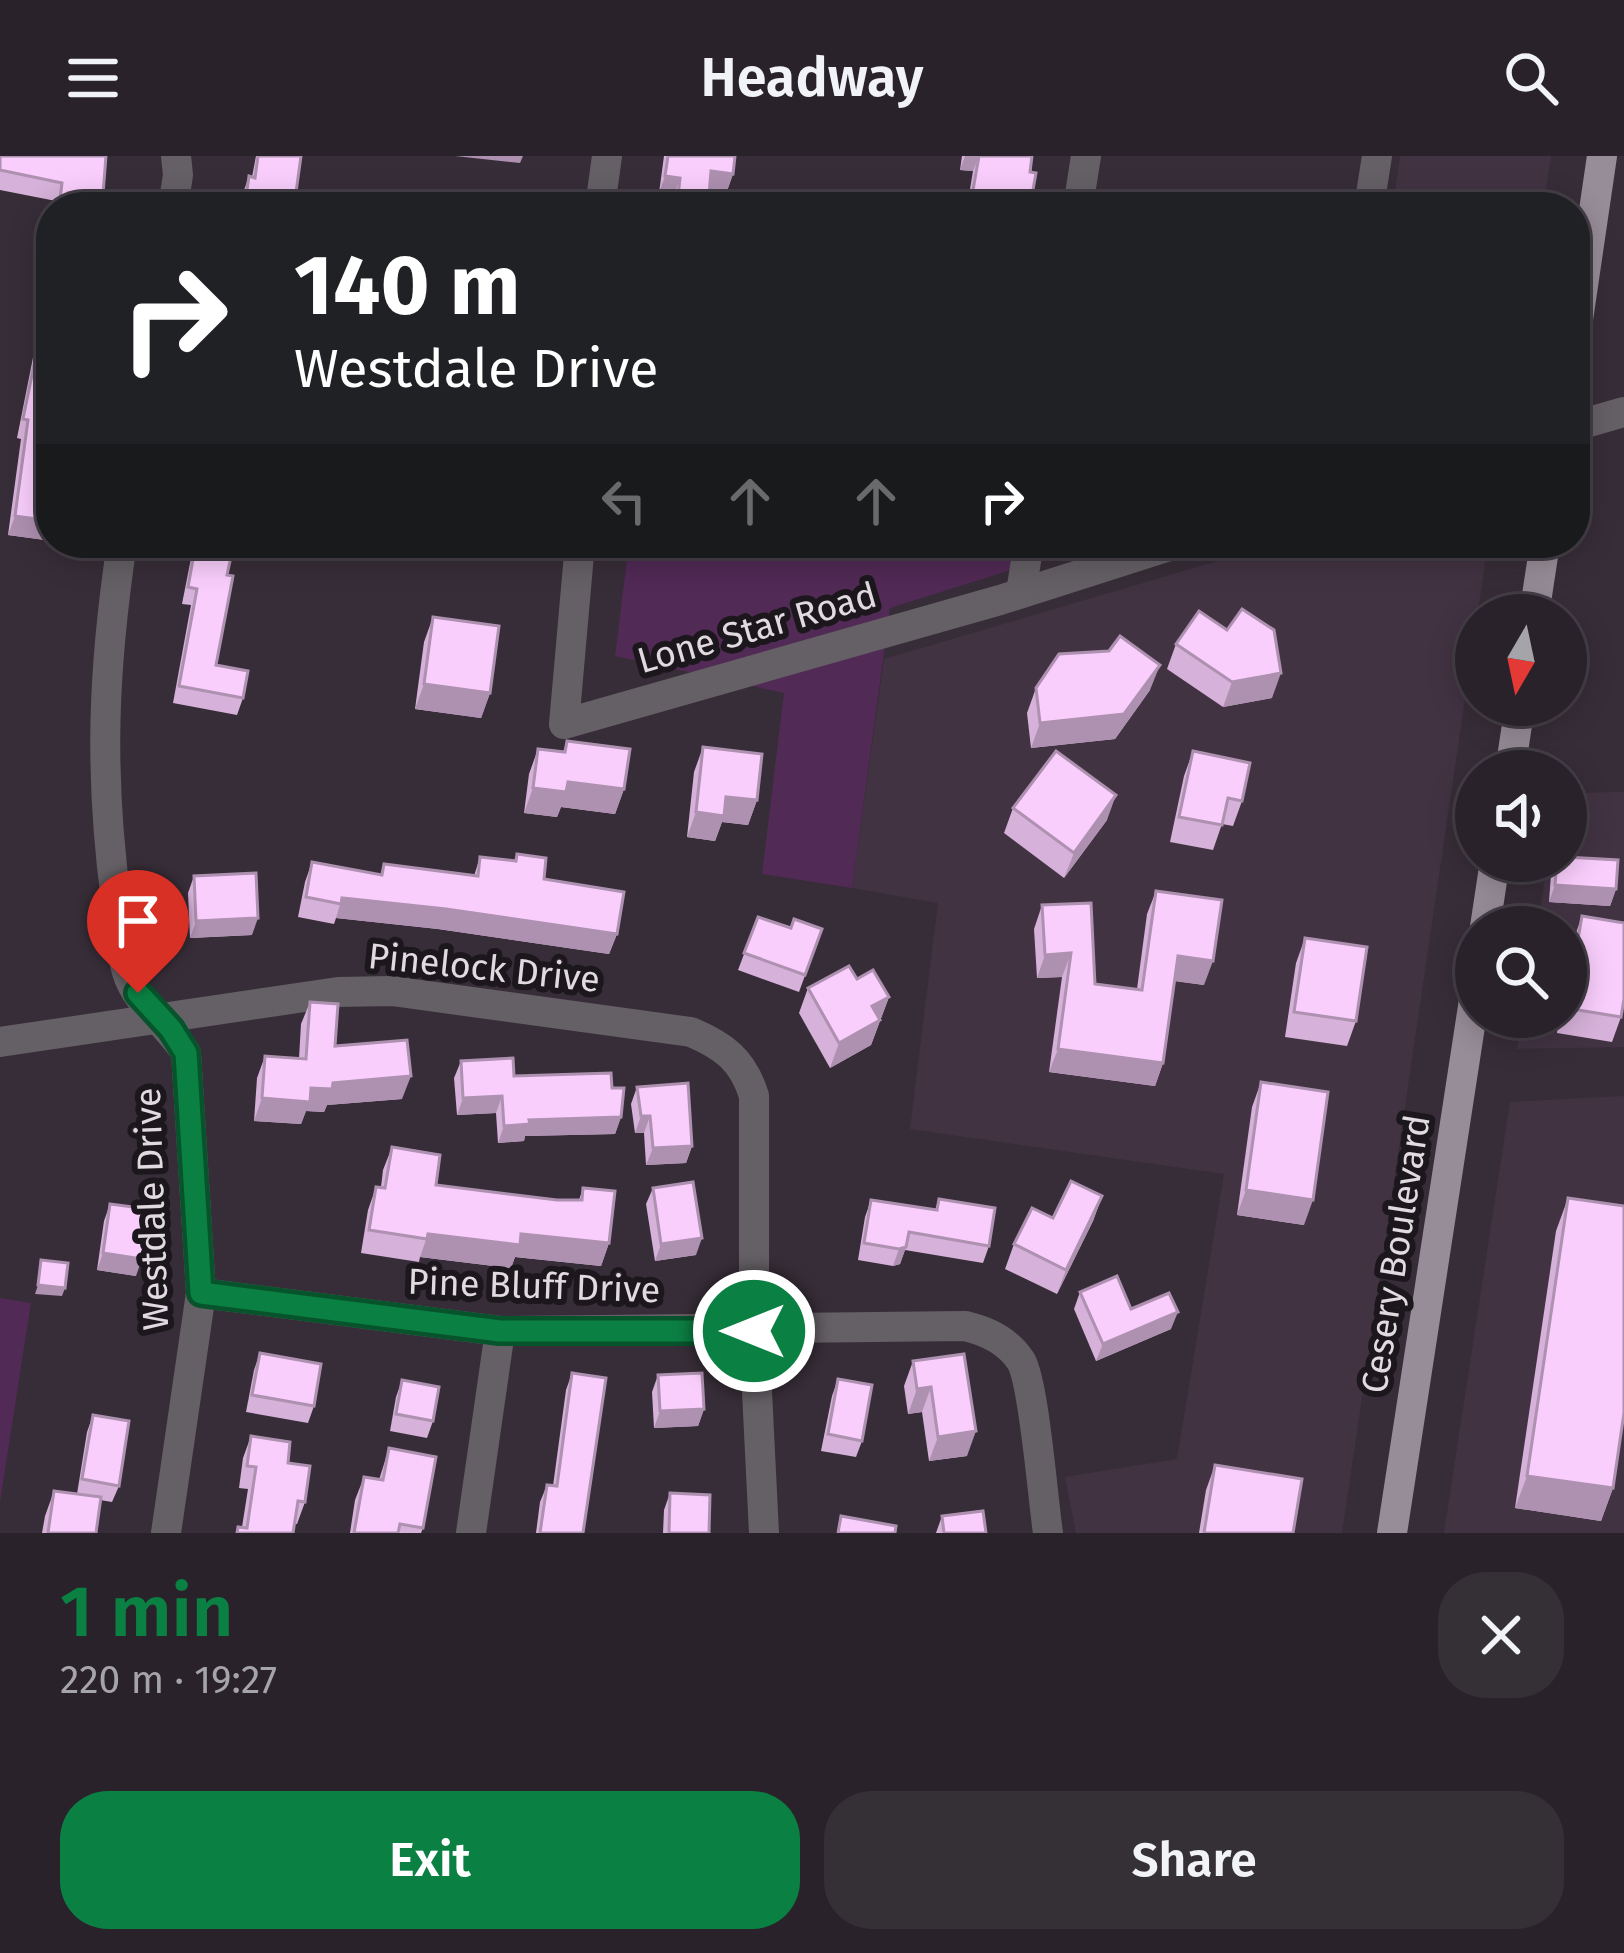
<!DOCTYPE html>
<html lang="en">
<head>
<meta charset="utf-8">
<style>
  :root { --surface:#29222a; --page:#352f36; --text:#f1f3f6; --muted:#a5a4a8; --line:#453f47; --accent:#0b8043 }
  body { margin:0; font-family:"Fira Sans",sans-serif; background:var(--page); color:var(--text); height:100vh; display:flex; flex-direction:column; font-size:45px; white-space:nowrap }
  * { box-sizing:border-box; margin:0 }
  p { font-size:39px; color:var(--muted) }
  .icon { flex:none; width:66px; height:66px; fill:none; stroke:currentColor; stroke-width:2; stroke-linecap:round; stroke-linejoin:round }
  .map { position:relative; height:1377px; overflow:hidden }
  .details { display:flex; flex-direction:column; background:var(--surface); flex:1 }
  .details>* { flex:none }
  .banner { position:absolute; left:36px; top:36px; width:1554px; height:366px; border-radius:48px; box-shadow:0 6px 30px #0003,0 0 0 3px var(--line); background:#202124; color:#fff; overflow:hidden }
  .needle { width:78px; rotate:189deg }
  .tools { position:absolute; left:1455px; top:438px; display:grid; gap:24px }
  .tools a { display:grid; place-items:center; width:132px; height:132px; border-radius:50%; background:var(--surface); box-shadow:0 6px 30px #0003,0 0 0 3px var(--line); font-size:60px }
  .pin { position:absolute; display:grid; place-items:center; width:102px; height:102px; color:#fff; margin:-123px -51px; border-radius:50% 50% 50% 0; rotate:-45deg; box-shadow:0 0 12px #0007 }
  .pin .icon { rotate:45deg }
  .me { position:absolute; width:132px; margin:-66px; rotate:270deg; stroke-linejoin:round; filter:drop-shadow(0 0 9px #0008) }
  .turn { display:flex; align-items:center; gap:42px; height:252px; padding:0 60px; font-size:54px }
  .turn .icon { width:156px; height:156px; stroke-width:2.5 }
  .turn b { display:block; font-size:84px; line-height:102px }
  .lanes { display:flex; align-items:center; height:114px; padding:0 60px; background:#0003; justify-content:center; gap:60px; direction:ltr }
  .lanes .off { opacity:.35 }
  .round { display:grid; place-items:center; flex:none; width:126px; height:126px; border-radius:48px; background:var(--page) }
  .head { display:flex; align-items:center; justify-content:space-between; height:204px; padding:0 60px }
  h1 { font-size:72px; font-weight:600; line-height:90px; color:var(--accent) }
  .cta { display:flex; gap:24px; margin-top:auto; padding:24px 60px }
  .cta a { flex:1; height:138px; border-radius:48px; background:var(--accent); color:#fff; font-size:48px; font-weight:600; line-height:138px; text-align:center }
  .cta a+a { background:var(--page); color:var(--text) }
  header { display:flex; justify-content:space-between; align-items:center; height:156px; padding:0 60px; background:var(--surface); font-size:54px; font-weight:600 }
  .map>svg:first-child { display:block }
  .built { fill:#423343 }
  .green { fill:#512a55 }
  .lines { fill:none; stroke-linecap:round; stroke-linejoin:round }
  .minor { stroke:#656065; stroke-width:30 }
  .major { stroke:#978d98; stroke-width:30 }
  .wall { fill:#d6b1d9 }
  .shaded-wall { fill:#ae90b0 }
  .building { fill:#f9cefc; stroke:#ae90b0; stroke-width:3 }
  .route-casing { stroke:#07532c; stroke-width:30 }
  .route { stroke:#0b8043; stroke-width:21 }
  .labels { text-anchor:middle; dominant-baseline:central; stroke-width:12; stroke-linejoin:round; paint-order:stroke }
  .street-label { font-size:36px; fill:#e1dae1; stroke:#1c171c }
</style>
</head>
<body>
<header><svg class="icon" aria-label="menu" viewBox="0 0 24 24"><path d="M4 6h16M4 12h16M4 18h16"/></svg>Headway<svg class="icon" aria-label="search" viewBox="0 0 24 24"><circle cx="10" cy="10" r="6"/><path d="M15 15l6 6"/></svg></header>
<div class="map">
<svg width="1624" height="1377" viewBox="0 0 1624 1377">
  <rect width="100%" height="100%" fill="#372d38"/>
  <g class="built">
    <path d="M1400,0H1551L1543,51H1393Z"/>
    <path d="M1279,387H1488L1342,1377H1076L1065,1321L1177,1303L1224,1018L910,973L938,747L852,732L884,503Z"/>
    <path d="M1624,636V891L1517,893L1522,861H1566V771H1537L1548,705H1566V637Z"/>
    <path d="M1624,940V1377H1444L1510,946Z"/>
  </g>
  <g class="green">
    <path d="M629,387H1097L890,452L852,732L762,718L784,537L615,500Z"/>
    <path d="M0,1142L31,1147L0,1346Z"/>
  </g>
  <g class="lines">
    <g class="minor">
      <path d="M173,51L178,19L176,0"/>
      <path d="M600,51L607,0"/>
      <path d="M1078,51L1086,0"/>
      <path d="M1369,51L1377,0"/>
      <path d="M1575,270L1624,256"/>
      <path d="M122,387C103,514 99,615 116,744C120,767 120,794 127,816C136,847 169,870 186,897L201,1137L166,1377"/>
      <path d="M580,387L564,568L1000,444L1179,387"/>
      <path d="M1021,436L1029,387"/>
      <path d="M0,886L338,836L392,835L691,876C724,890 743,904 754,940V1175L764,1377"/>
      <path d="M201,1137L500,1175L965,1170C987,1175 1008,1185 1021,1205C1034,1227 1043,1344 1048,1377"/>
      <path d="M471,1377L500,1175"/>
    </g>
    <g class="major">
      <path d="M1575,184L1602,0"/>
      <path d="M1534,459L1545,387"/>
      <path d="M1510,615L1520,549"/>
      <path d="M1485,771L1495,705"/>
      <path d="M1392,1377L1476,831"/>
    </g>
  </g>
  <g class="wall">
    <path d="M0,0H106L102,51H55L56,45L0,34Z"/>
    <path d="M256,0H301L294,51H241L243,37L249,20L252,21Z"/>
    <path d="M664,0H735L733,18L727,35L710,32L708,51H673L674,39L659,37Z"/>
    <path d="M962,0H1032L1030,51H967L973,15L960,14Z"/>
    <path d="M51,111V368L45,384L8,379L21,283L17,282Z"/>
    <path d="M194,387H234L227,419L216,509L243,542L237,559L173,547L191,449L182,448Z"/>
    <path d="M433,461L490,537L481,562L415,553L424,486Z"/>
    <path d="M1176,488L1272,542L1223,551L1167,513Z"/>
    <path d="M1036,532L1150,534L1115,583L1031,592L1027,557Z"/>
    <path d="M567,585L624,633L615,658L561,651L557,661L524,657L529,618L538,593L563,596Z"/>
    <path d="M703,591L757,644L748,669L722,666L715,685L687,681L694,616Z"/>
    <path d="M1193,595L1242,645L1233,670L1222,668L1213,694L1170,686L1184,620Z"/>
    <path d="M1013,652L1107,664L1064,722L1004,677Z"/>
    <path d="M517,698L544,723L617,778L609,798L438,773L336,762L334,768L298,761L305,726L312,706L380,719L384,708L474,720L480,701L514,705Z"/>
    <path d="M1555,705H1566L1616,733L1610,750L1549,746L1551,718Z"/>
    <path d="M194,720L252,779L190,782L188,737Z"/>
    <path d="M1156,735L1204,829L1174,825L1163,907L1155,930L1049,916L1062,821L1037,822L1034,773L1042,749L1095,828L1137,833L1147,758Z"/>
    <path d="M1582,760L1621,861L1612,886L1557,877L1559,861H1566V823L1573,785Z"/>
    <path d="M758,761L791,772L822,773L799,836L738,814Z"/>
    <path d="M1305,782L1356,865L1347,890L1285,881L1296,807Z"/>
    <path d="M857,823L889,841L871,889L830,912L799,857L808,832Z"/>
    <path d="M310,846L335,890L402,943L327,949L324,956L306,955L301,968L254,965L257,922L265,900L299,902L301,868Z"/>
    <path d="M461,905L514,920L612,932L621,961L615,978L525,980L524,985L498,987L496,957L457,959L454,922Z"/>
    <path d="M1261,926L1304,1069L1237,1059L1252,951Z"/>
    <path d="M637,931L692,990L686,1007L646,1009L644,977H635L631,948Z"/>
    <path d="M392,991L436,1029L557,1044H579L583,1032L609,1087L601,1110L515,1101L511,1112L420,1101L419,1106L361,1097L368,1054L376,1031H381L383,1014Z"/>
    <path d="M653,1032L696,1099L655,1105L646,1048Z"/>
    <path d="M1102,1040L1093,1065L1057,1138L1005,1113L1014,1088L1053,1062Z"/>
    <path d="M1568,1042L1613,1332L1601,1365L1515,1352L1556,1075Z"/>
    <path d="M939,1043L989,1090L983,1107L905,1094L900,1108L893,1110L858,1104L865,1061L871,1044L935,1054Z"/>
    <path d="M110,1048L136,1120L97,1114L104,1065Z"/>
    <path d="M1080,1136L1131,1153L1171,1173L1096,1205L1074,1153Z"/>
    <path d="M260,1197L314,1250L308,1267L246,1256L254,1214Z"/>
    <path d="M964,1198L967,1300L929,1305L922,1256L908,1258L904,1230L913,1205Z"/>
    <path d="M572,1217L583,1377H536L540,1346L547,1329L553,1330L566,1234Z"/>
    <path d="M658,1219L704,1253L698,1270L654,1272L652,1236Z"/>
    <path d="M838,1223L862,1285L856,1301L821,1295L832,1240Z"/>
    <path d="M402,1224L433,1265L427,1282L390,1275L396,1241Z"/>
    <path d="M93,1259L119,1330L112,1346L100,1344L96,1377H42L45,1360L54,1335L77,1338L87,1276Z"/>
    <path d="M251,1280L288,1307L305,1346L297,1368H295L293,1377H236L238,1371H242L248,1333L239,1332L243,1302Z"/>
    <path d="M389,1292L423,1372L421,1377H350L355,1344L364,1321L379,1324Z"/>
    <path d="M1215,1309L1293,1377H1199L1206,1334Z"/>
    <path d="M670,1337L709,1377H663L664,1354Z"/>
    <path d="M942,1360L986,1377H936Z"/>
  </g>
  <g class="shaded-wall">
    <path d="M455,0H523L520,7Z"/>
    <path d="M965,0H979L973,15L960,14Z"/>
    <path d="M711,15L733,18L727,35L705,32Z"/>
    <path d="M665,20L680,22L674,39L659,37Z"/>
    <path d="M15,360L51,365L45,384L8,379Z"/>
    <path d="M1160,509L1150,534L1115,583L1031,592L1040,567Z"/>
    <path d="M1281,517L1272,542L1223,551L1232,526Z"/>
    <path d="M424,528L490,537L481,562L415,553Z"/>
    <path d="M568,626L624,633L615,658L561,651L557,661L524,657L533,632Z"/>
    <path d="M1116,639L1107,664L1064,722L1074,697Z"/>
    <path d="M726,641L757,644L748,669L722,666L715,685L687,681L696,656Z"/>
    <path d="M1555,729L1616,733L1610,750L1549,746Z"/>
    <path d="M342,742L446,753L617,778L609,798L438,773L336,762Z"/>
    <path d="M258,762L252,779L190,782L196,765Z"/>
    <path d="M1071,797L1062,821L1037,822L1045,799Z"/>
    <path d="M1178,800L1213,805L1204,829L1169,824Z"/>
    <path d="M889,841L871,889L830,912L839,887L872,850Z"/>
    <path d="M1058,893L1163,907L1155,930L1049,916Z"/>
    <path d="M411,920L402,943L327,949L324,956L306,955L301,968L254,965L262,942L333,927Z"/>
    <path d="M502,940L496,957L457,959L463,942Z"/>
    <path d="M641,960H650L644,977H635Z"/>
    <path d="M621,961L615,978L525,980L524,985L498,987L504,970L529,964Z"/>
    <path d="M692,990L686,1007L646,1009L653,992Z"/>
    <path d="M1246,1034L1313,1044L1304,1069L1237,1059Z"/>
    <path d="M1102,1040L1093,1065L1057,1138L1066,1114Z"/>
    <path d="M428,1078H521L609,1087L601,1110L515,1101L511,1112L420,1101Z"/>
    <path d="M702,1082L696,1099L655,1105L661,1088Z"/>
    <path d="M906,1091L900,1108L893,1110L899,1093Z"/>
    <path d="M103,1097L142,1103L136,1120L97,1114Z"/>
    <path d="M38,1129L65,1132L62,1140L35,1138Z"/>
    <path d="M1178,1156L1171,1173L1096,1205L1103,1188Z"/>
    <path d="M931,1231L922,1256L908,1258L917,1233Z"/>
    <path d="M704,1253L698,1270L654,1272L660,1255Z"/>
    <path d="M976,1275L967,1300L929,1305L938,1281Z"/>
    <path d="M1527,1320L1613,1332L1601,1365L1515,1352Z"/>
  </g>
  <g class="building">
    <path d="M0,0H106L102,51H59L62,27L0,14Z"/>
    <path d="M258,0H301L294,51H250V49L245,48L249,20L255,22Z"/>
    <path d="M668,0H735L733,18L711,15L708,51H677L680,22L665,20Z"/>
    <path d="M979,0H1032L1030,16L1036,17L1030,51L1016,49V51H970Z"/>
    <path d="M51,126V365L15,360L28,264L23,263Z"/>
    <path d="M196,387H234L227,419L233,420L216,509L248,515L243,542L179,530L197,433L188,431Z"/>
    <path d="M1242,453L1274,474L1281,517L1232,526L1176,488L1199,455L1227,474Z"/>
    <path d="M433,461L499,470L490,537L424,528Z"/>
    <path d="M1120,480L1160,509L1124,558L1040,567L1036,532L1059,498L1109,495Z"/>
    <path d="M567,585L630,593L624,633L568,626L566,636L533,632L538,593L565,596Z"/>
    <path d="M703,591L762,598L757,644L726,641L724,660L696,656Z"/>
    <path d="M1056,595L1116,639L1074,697L1013,652Z"/>
    <path d="M1193,595L1250,607L1242,645L1228,642L1222,669L1179,661Z"/>
    <path d="M517,698L546,702L544,723L624,736L617,778L446,753L342,742L341,748L306,741L312,706L382,719L384,708L478,720L480,701L516,705Z"/>
    <path d="M1566,701L1618,704L1616,733L1555,729L1557,705H1566Z"/>
    <path d="M256,717L258,762L196,765L194,720Z"/>
    <path d="M1156,735L1222,744L1213,805L1178,800L1163,907L1058,893L1071,797L1045,799L1042,749L1091,747L1095,828L1142,834Z"/>
    <path d="M1582,760L1624,767V843L1621,861L1566,852Z"/>
    <path d="M758,761L791,772L794,763L822,773L805,819L744,797Z"/>
    <path d="M1305,782L1367,791L1356,865L1294,856Z"/>
    <path d="M849,810L857,823L873,814L889,841L872,850L880,864L839,887L808,832Z"/>
    <path d="M310,846L338,848L335,890L407,884L411,920L333,927L332,933L311,932L310,946L262,942L265,900L306,903Z"/>
    <path d="M513,902L514,920L611,917L612,932H624L621,961L529,964L530,968L504,970L502,940L463,942L461,905Z"/>
    <path d="M1261,926L1328,936L1313,1044L1246,1034Z"/>
    <path d="M688,927L692,990L653,992L650,960H641L637,931Z"/>
    <path d="M392,991L440,999L436,1029L557,1044H582L583,1032L615,1035L609,1087L521,1078L520,1089L428,1078L427,1083L369,1074L376,1031L385,1032Z"/>
    <path d="M1071,1025L1102,1040L1066,1114L1014,1088L1032,1052L1053,1062Z"/>
    <path d="M693,1026L702,1082L661,1088L653,1032Z"/>
    <path d="M1568,1042L1624,1050V1257L1613,1332L1527,1320Z"/>
    <path d="M939,1043L995,1052L989,1090L909,1076L906,1091L899,1093L864,1087L871,1044L937,1054Z"/>
    <path d="M110,1048L149,1053L142,1103L103,1097Z"/>
    <path d="M41,1104L68,1107L65,1132L38,1129Z"/>
    <path d="M1117,1120L1131,1153L1169,1137L1178,1156L1103,1188L1080,1136Z"/>
    <path d="M260,1197L321,1208L314,1250L252,1239Z"/>
    <path d="M964,1198L976,1275L938,1281L931,1231L917,1233L913,1205Z"/>
    <path d="M572,1217L606,1222L583,1377H540L547,1329L557,1330Z"/>
    <path d="M702,1217L704,1253L660,1255L658,1219Z"/>
    <path d="M838,1223L872,1229L862,1285L828,1278Z"/>
    <path d="M402,1224L439,1231L433,1265L396,1258Z"/>
    <path d="M93,1259L129,1265L119,1330L82,1323Z"/>
    <path d="M251,1280L290,1286L288,1307L310,1310L305,1346L298,1345L293,1377H237L238,1371L247,1372L256,1311L247,1310Z"/>
    <path d="M389,1292L436,1301L423,1372L400,1368L398,1377H354L364,1321L383,1324Z"/>
    <path d="M1215,1309L1302,1323L1293,1377H1204Z"/>
    <path d="M54,1335L101,1341L96,1377H48Z"/>
    <path d="M670,1337L710,1339L709,1377H669Z"/>
    <path d="M983,1355L986,1377H944L942,1360Z"/>
    <path d="M841,1360L896,1370L895,1377H838Z"/>
  </g>
  <g class="lines">
    <g class="route-casing">
      <path id="route" d="M138,837L171,873L186,897L201,1137L500,1175H754"/>
    </g>
    <use href="#route" class="route"/>
  </g>
  <g class="labels">
    <g class="street-label">
      <text transform="translate(757 472) rotate(-16)">Lone Star Road</text>
      <text transform="translate(484 812) rotate(6)">Pinelock Drive</text>
      <text transform="translate(152 1053) rotate(-92)">Westdale Drive</text>
      <text transform="translate(1396 1098) rotate(-81)">Cesery Boulevard</text>
      <text transform="translate(534 1130) rotate(2)">Pine Bluff Drive</text>
    </g>
  </g>
</svg>
<div class="tools">
<a><svg class="needle" viewBox="-14 -14 28 28"><path d="M0-13l5 13h-10z" fill="#e53935"/><path d="M0 13l5-13h-10z" fill="#a5a4a8"/></svg></a>
<a><svg class="icon" aria-label="sound" viewBox="0 0 24 24"><path d="M4 9h4l5-4v14l-5-4H4zM17 9q2 3 0 6"/></svg></a>
<a><svg class="icon" aria-label="search" viewBox="0 0 24 24"><circle cx="10" cy="10" r="6"/><path d="M15 15l6 6"/></svg></a>
</div>
<div class="pin" style="left:138px;top:837px;background:#d93025"><svg class="icon" aria-label="arrive" viewBox="0 0 24 24"><path d="M6 21V4h12l-3 4 3 4H6"/></svg></div>
<svg class="me" style="left:754px;top:1175px" viewBox="-20 -20 40 40"><circle r="17" fill="#0b8043" stroke="#fff" stroke-width="3"/><path d="M0-11L8 9 0 5-8 9z" fill="#fff"/></svg>
<div class="banner">
<div class="turn"><svg class="icon" aria-label="right" viewBox="0 0 24 24"><path d="M7 20v-9h11M14 6l5 5-5 5"/></svg><div><b>140 m</b>Westdale Drive</div></div>
<div class="lanes"><svg class="icon off" aria-label="left" viewBox="0 0 24 24"><path d="M17 20v-9H6M10 6l-5 5 5 5"/></svg><svg class="icon off" aria-label="ahead" viewBox="0 0 24 24"><path d="M12 20V5M6 11l6-6 6 6"/></svg><svg class="icon off" aria-label="ahead" viewBox="0 0 24 24"><path d="M12 20V5M6 11l6-6 6 6"/></svg><svg class="icon" aria-label="right" viewBox="0 0 24 24"><path d="M7 20v-9h11M14 6l5 5-5 5"/></svg></div>
</div>
</div>
<section class="details">
<div class="head"><div><h1>1 min</h1><p>220 m · 19:27</p></div><a class="round"><svg class="icon" aria-label="close" viewBox="0 0 24 24"><path d="M6 6l12 12M18 6L6 18"/></svg></a></div>
<div class="cta"><a>Exit</a><a>Share</a></div>
</section>
</body>
</html>
